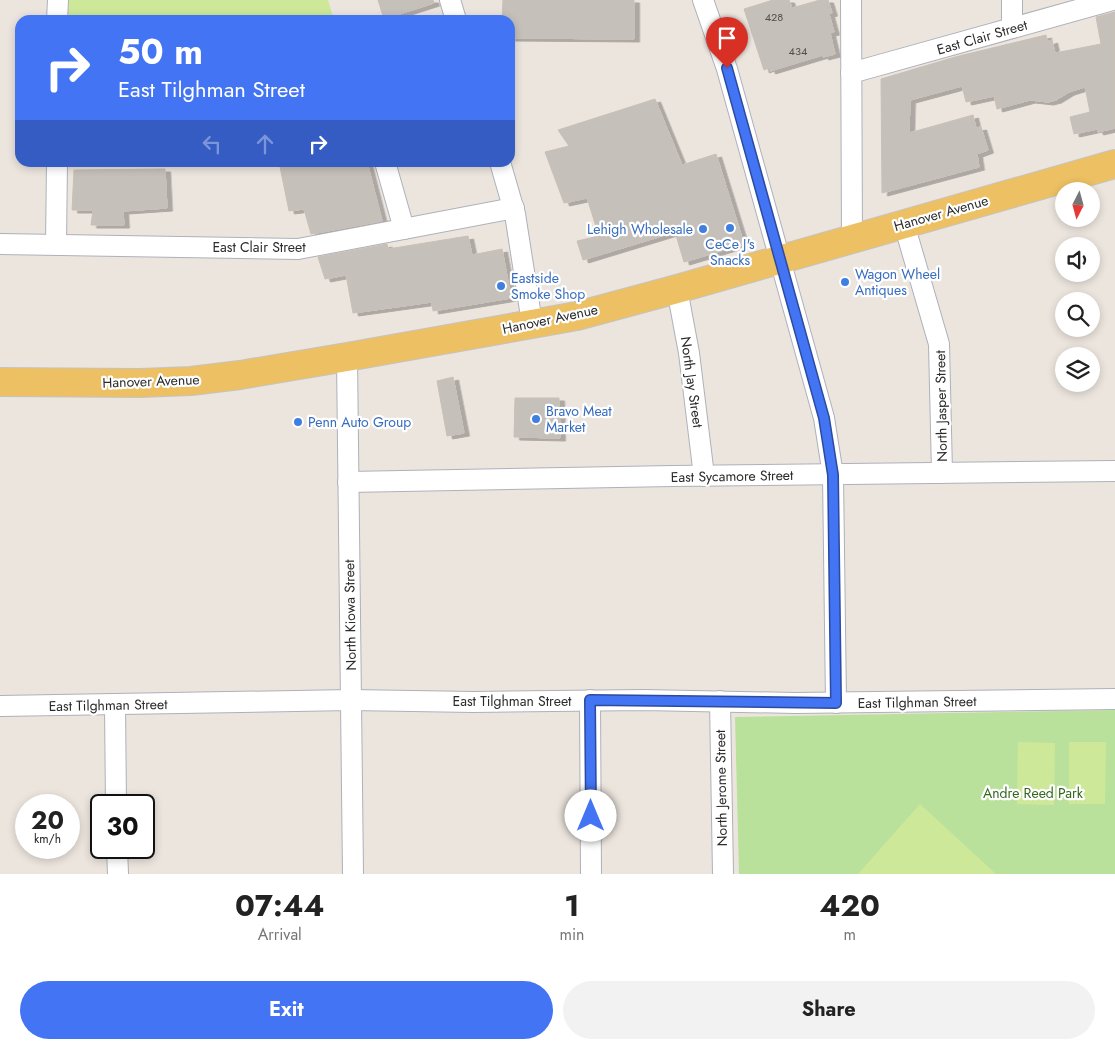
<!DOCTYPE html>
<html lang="en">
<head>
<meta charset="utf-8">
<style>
  :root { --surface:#fff; --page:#f2f2f2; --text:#222; --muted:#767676; --accent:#4374f4 }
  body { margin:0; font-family:Jost,sans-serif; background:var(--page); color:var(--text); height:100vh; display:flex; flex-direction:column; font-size:19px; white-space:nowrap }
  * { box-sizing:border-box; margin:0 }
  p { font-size:16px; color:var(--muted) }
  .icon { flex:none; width:28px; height:28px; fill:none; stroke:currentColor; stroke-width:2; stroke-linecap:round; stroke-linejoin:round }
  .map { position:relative; height:874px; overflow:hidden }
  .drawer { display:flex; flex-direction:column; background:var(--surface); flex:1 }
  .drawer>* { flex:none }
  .top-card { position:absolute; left:15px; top:15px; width:500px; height:152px; border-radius:15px; box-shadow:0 2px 8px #0003; background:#4374f4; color:#fff; overflow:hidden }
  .needle { width:32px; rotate:186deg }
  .fabs { position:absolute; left:1055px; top:182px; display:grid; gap:10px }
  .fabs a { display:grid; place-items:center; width:45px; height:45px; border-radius:50%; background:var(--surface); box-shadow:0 2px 8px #0003; font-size:25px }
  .speed { position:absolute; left:15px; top:794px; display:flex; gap:10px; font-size:25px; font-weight:700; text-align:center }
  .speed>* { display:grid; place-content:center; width:65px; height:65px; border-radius:50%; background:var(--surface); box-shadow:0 2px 8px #0003; line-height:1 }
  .speed small { font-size:12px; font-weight:400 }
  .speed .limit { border:2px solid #111; border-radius:8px; background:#fff; color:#111 }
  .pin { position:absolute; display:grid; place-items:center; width:42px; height:42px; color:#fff; margin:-51px -21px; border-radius:50% 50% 50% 0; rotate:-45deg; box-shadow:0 0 5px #0007 }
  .pin .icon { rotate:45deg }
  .me { position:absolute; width:55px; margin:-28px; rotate:0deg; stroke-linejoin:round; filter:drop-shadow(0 0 4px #0008) }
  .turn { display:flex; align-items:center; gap:18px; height:105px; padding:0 20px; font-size:22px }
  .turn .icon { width:65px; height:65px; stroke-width:2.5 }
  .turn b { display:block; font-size:35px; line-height:42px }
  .lanes { display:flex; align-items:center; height:48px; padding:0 20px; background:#0003; justify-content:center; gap:25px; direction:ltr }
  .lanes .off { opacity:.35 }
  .eta { display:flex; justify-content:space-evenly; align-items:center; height:85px; text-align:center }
  .eta b { font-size:30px; font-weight:700; line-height:35px }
  .button { display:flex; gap:10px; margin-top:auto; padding:10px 20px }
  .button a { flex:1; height:58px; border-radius:30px; background:var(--accent); color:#fff; font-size:20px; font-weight:700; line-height:58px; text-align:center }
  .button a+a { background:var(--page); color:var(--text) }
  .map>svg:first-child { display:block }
  .green { fill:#bae19c }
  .pitch { fill:#cde898 }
  .building { fill:#c5c0b9; stroke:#c8c0b7; filter:url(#shadow) }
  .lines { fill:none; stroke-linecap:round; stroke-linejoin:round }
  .minor-casing { stroke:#aeb1bb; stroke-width:22 }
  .primary-casing { stroke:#c4c4c4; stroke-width:30 }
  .minor { stroke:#fff; stroke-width:20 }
  .primary { stroke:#ecc063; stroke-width:28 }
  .route-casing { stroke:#2c4b9f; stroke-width:12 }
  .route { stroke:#4374f4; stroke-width:9 }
  .shop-dot { fill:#3f7fe0; stroke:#fff; stroke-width:2 }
  .labels { text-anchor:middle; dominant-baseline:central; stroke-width:4.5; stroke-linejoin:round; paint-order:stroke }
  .number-label { font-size:11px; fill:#52504e }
  .street-label { font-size:14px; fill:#2b2b2b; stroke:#fff }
  .shop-label { font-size:14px; fill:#366cbe; stroke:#fff; text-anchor:start }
  .park-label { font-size:14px; fill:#33661d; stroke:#fff }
</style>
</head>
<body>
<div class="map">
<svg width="1115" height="874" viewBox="0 0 1115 874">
  <defs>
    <filter id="shadow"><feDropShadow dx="5.5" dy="3" stdDeviation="0" flood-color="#0004"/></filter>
  </defs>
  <rect width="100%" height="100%" fill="#ece5de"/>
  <path class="green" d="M1115,710V874H739L735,717Z"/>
  <g class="pitch">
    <path d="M65,0H328L334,20H65Z"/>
    <path d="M64,162L173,163L167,164L64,166Z"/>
    <path d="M1018,742L1055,743L1054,805L1017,804Z"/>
    <path d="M1069,742H1106L1105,804H1069Z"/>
    <path d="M920,804L996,874H858Z"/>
  </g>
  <g class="building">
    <path d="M378,0H433L434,3L384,19Z"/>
    <path d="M503,0H634V39L510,38V20H502Z"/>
    <path d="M773,0H789L792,8L820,0H828L832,13L829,14L834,32L830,33L835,54L823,57V55L770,71L769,68L764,70L744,9Z"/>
    <path d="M1115,12V128L1098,132L1097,129L1074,134L1070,117L1090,112L1085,87L1069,92L1056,100L1048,102L1030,100L997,109L994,96L966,102L962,86L910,100L909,133L973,115L976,128L981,127L988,150L977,154L979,167L882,193L881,79L955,57L1046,35L1047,42L1052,40L1055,53L1101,44L1096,17Z"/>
    <path d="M655,99L682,165L716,154L744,244L684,262L675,232L583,260L577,241L599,236L587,198L564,203L545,152L569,146L558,130Z"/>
    <path d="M279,162H367L382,221L311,234L304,209L289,211Z"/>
    <path d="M165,169L167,208L123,211L124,225H91L93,210H72L74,170Z"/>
    <path d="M468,236L472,255L502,249L511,298L433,311L432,302L353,313L346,275L325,279L318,257L387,244L388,249Z"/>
    <path d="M453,377L464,433L447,436L437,381Z"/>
    <path d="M515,398H559L560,438L514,437Z"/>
  </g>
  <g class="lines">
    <g class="minor-casing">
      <g id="minor">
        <path d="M450,0L456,20"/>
        <path d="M703,0L727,69L824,418L833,475L836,703"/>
        <path d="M851,0L852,239"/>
        <path d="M1012,0V28"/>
        <path d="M57,20L58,0"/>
        <path d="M851,73L1113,0"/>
        <path d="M385,162L404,229"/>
        <path d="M500,162L515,214L532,323"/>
        <path d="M904,224L939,344L942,473"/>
        <path d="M0,244L298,249L514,208"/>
        <path d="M56,244L57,162"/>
        <path d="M677,289L689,353L704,476"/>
        <path d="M347,357L353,874"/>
        <path d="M348,482L673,476L1115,471"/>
        <path d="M590,700L591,874"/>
        <path d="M720,701L723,874"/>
        <path d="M115,705L116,805"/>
        <path d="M0,706L351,700L473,702L644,700L795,703L1115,699"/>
        <path d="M117,848L118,874"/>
      </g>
    </g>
    <g class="primary-casing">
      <path id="primary" d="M0,382L140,383L191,381L240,375L347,357L577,316L677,289L1115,164"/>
    </g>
    <use href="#minor" class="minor"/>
    <use href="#primary" class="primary"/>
  </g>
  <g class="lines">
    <g class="route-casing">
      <path id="route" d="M591,816L590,700L836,703L833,475L824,418L727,68"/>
    </g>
    <use href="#route" class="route"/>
  </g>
  <g class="shop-dot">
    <circle cx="730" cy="228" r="5"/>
    <circle cx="703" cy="229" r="5"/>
    <circle cx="845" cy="282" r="5"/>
    <circle cx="501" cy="286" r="5"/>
    <circle cx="536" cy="419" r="5"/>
    <circle cx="298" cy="422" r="5"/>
  </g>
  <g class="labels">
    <g class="number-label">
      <text x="774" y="17">428</text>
      <text x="798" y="51">434</text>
    </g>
    <g class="street-label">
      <text transform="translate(982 37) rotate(-16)">East Clair Street</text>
      <text transform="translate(941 213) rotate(-16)">Hanover Avenue</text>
      <text x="259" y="247">East Clair Street</text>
      <text transform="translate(550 319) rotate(-12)">Hanover Avenue</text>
      <text transform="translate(151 381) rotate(-2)">Hanover Avenue</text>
      <text transform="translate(692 382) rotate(82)">North Jay Street</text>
      <text transform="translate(941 406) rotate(-91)">North Jasper Street</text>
      <text transform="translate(732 476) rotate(-1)">East Sycamore Street</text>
      <text transform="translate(350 615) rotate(-91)">North Kiowa Street</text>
      <text x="512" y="701">East Tilghman Street</text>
      <text transform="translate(917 702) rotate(-1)">East Tilghman Street</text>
      <text transform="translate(108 705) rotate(-1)">East Tilghman Street</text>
      <text transform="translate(721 788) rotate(-91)">North Jerome Street</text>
    </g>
    <g class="shop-label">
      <text x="693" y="229" text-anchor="end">Lehigh Wholesale</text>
      <text x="730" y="244" text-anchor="middle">CeCe J's<tspan x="730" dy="16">Snacks</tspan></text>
      <text x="855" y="274">Wagon Wheel<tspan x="855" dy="16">Antiques</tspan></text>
      <text x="511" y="278">Eastside<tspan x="511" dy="16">Smoke Shop</tspan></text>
      <text x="546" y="411">Bravo Meat<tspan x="546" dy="16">Market</tspan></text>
      <text x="308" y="422">Penn Auto Group</text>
    </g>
    <g class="park-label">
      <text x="1033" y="793">Andre Reed Park</text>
    </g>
  </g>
</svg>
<div class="fabs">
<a><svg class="needle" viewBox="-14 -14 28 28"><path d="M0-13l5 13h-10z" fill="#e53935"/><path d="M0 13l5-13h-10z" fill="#767676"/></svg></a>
<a><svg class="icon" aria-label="sound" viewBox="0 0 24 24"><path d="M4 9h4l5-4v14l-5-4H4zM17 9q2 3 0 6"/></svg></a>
<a><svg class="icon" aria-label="search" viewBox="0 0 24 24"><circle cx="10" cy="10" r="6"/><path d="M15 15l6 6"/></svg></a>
<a><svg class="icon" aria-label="layers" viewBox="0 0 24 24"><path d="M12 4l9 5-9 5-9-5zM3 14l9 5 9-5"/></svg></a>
</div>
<div class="speed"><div>20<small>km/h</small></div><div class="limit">30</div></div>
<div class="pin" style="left:727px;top:68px;background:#d93025"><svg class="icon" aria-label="arrive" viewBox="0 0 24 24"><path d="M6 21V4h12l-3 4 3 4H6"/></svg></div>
<svg class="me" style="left:591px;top:816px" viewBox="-20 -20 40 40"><circle r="19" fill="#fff"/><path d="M0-13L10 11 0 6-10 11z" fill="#4374f4"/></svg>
<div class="top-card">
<div class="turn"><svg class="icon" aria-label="right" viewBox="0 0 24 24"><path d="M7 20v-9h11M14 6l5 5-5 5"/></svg><div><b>50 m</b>East Tilghman Street</div></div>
<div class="lanes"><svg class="icon off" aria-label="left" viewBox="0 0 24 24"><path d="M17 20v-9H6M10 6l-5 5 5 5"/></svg><svg class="icon off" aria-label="ahead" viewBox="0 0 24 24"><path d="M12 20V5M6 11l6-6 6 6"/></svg><svg class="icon" aria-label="right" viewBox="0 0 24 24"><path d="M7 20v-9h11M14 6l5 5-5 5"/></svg></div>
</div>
</div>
<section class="drawer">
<div class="eta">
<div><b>07:44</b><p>Arrival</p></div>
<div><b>1</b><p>min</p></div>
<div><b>420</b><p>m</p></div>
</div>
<div class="button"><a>Exit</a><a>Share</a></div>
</section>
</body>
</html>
